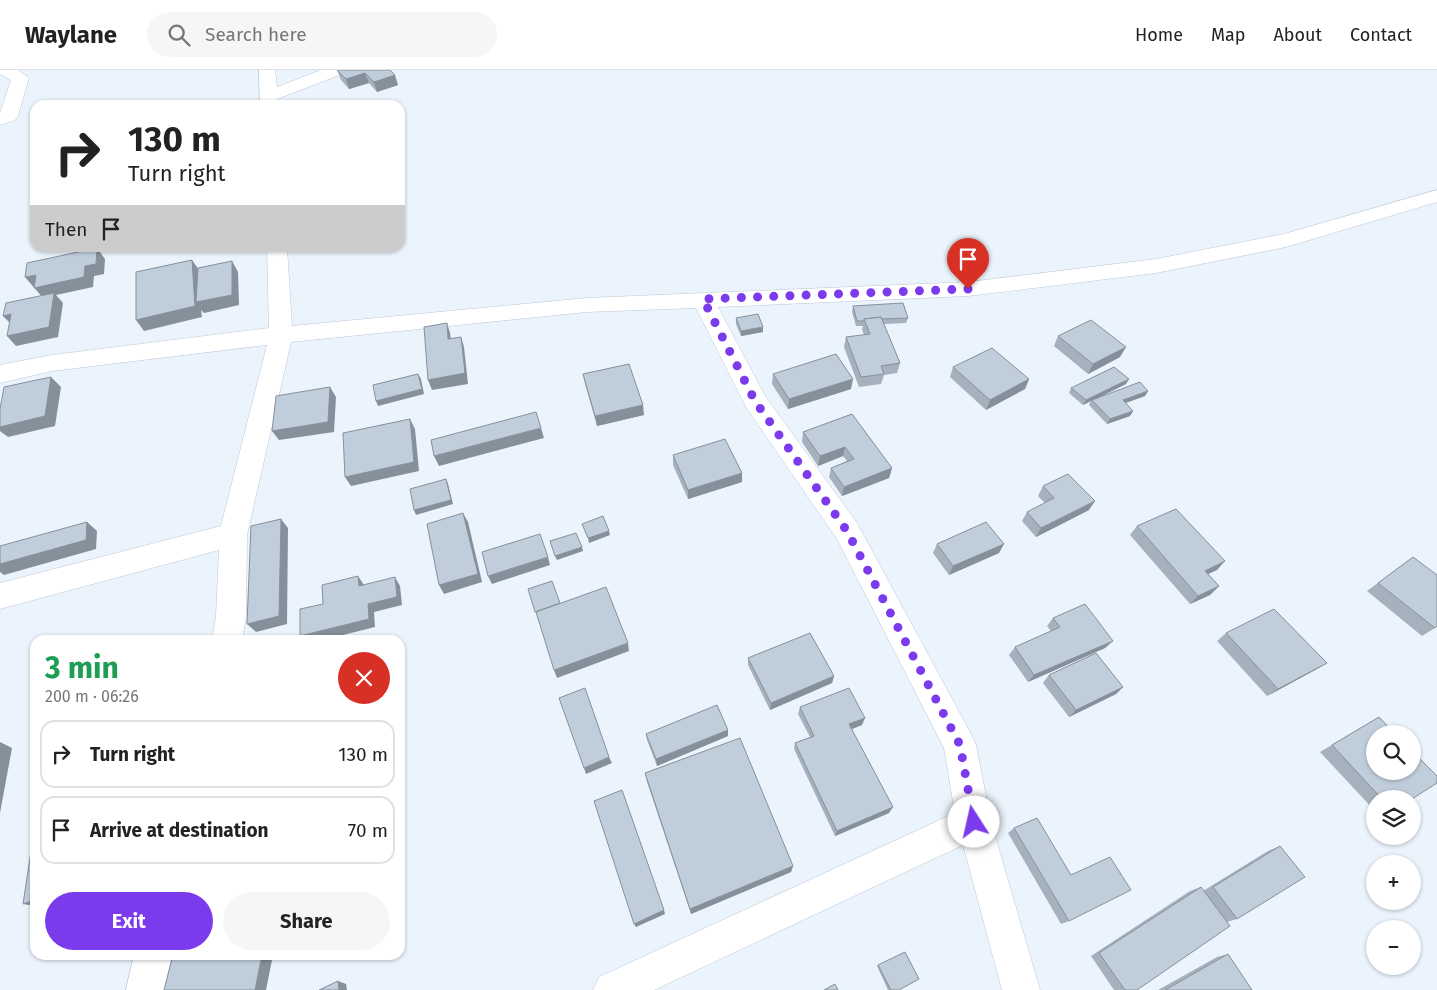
<!DOCTYPE html>
<html lang="en">
<head>
<meta charset="utf-8">
<style>
  :root { --surface:#fff; --page:#f6f6f6; --text:#222; --muted:#767676; --line:#e0e0e0; --accent:#7c3aed }
  body { margin:0; font-family:"Fira Sans",sans-serif; background:var(--page); color:var(--text); height:100vh; display:flex; flex-direction:column; font-size:19px; white-space:nowrap }
  * { box-sizing:border-box; margin:0 }
  p { font-size:16px; color:var(--muted) }
  .icon { flex:none; width:28px; height:28px; fill:none; stroke:currentColor; stroke-width:2; stroke-linecap:round; stroke-linejoin:round }
  .map { position:relative; flex:1; overflow:hidden }
  .details { position:absolute; left:30px; top:565px; width:375px; height:325px; display:flex; flex-direction:column; background:var(--surface); border-radius:15px; box-shadow:0 1px 4px #0004 }
  .details>* { flex:none }
  .top-card { position:absolute; left:30px; top:30px; width:375px; height:152px; border-radius:15px; box-shadow:0 1px 4px #0004; background:#fff; color:var(--text); overflow:hidden }
  .tools { position:absolute; left:1366px; top:655px; display:grid; gap:10px }
  .tools a { display:grid; place-items:center; width:55px; height:55px; border-radius:50%; background:var(--surface); box-shadow:0 1px 4px #0004; font-size:25px }
  .pin { position:absolute; display:grid; place-items:center; width:42px; height:42px; color:#fff; margin:-51px -21px; border-radius:50% 50% 50% 0; rotate:-45deg; box-shadow:0 0 5px #0007 }
  .pin .icon { rotate:45deg }
  .me { position:absolute; width:55px; margin:-28px; rotate:350deg; stroke-linejoin:round; filter:drop-shadow(0 0 4px #0008) }
  .turn { display:flex; align-items:center; gap:18px; height:105px; padding:0 15px; font-size:22px }
  .turn .icon { width:65px; height:65px; stroke-width:2.5 }
  .turn b { display:block; font-size:35px; line-height:42px }
  .then { display:flex; align-items:center; height:48px; padding:0 15px; background:#0003; gap:10px; font-size:19px }
  .round { display:grid; place-items:center; flex:none; width:52px; height:52px; border-radius:26px; background:var(--page) }
  .overview { display:flex; align-items:center; justify-content:space-between; height:85px; padding:0 15px }
  h1 { font-size:30px; font-weight:700; line-height:38px; color:#1e9e55 }
  .cta { display:flex; gap:10px; margin-top:auto; padding:10px 15px }
  .cta a { flex:1; height:58px; border-radius:30px; background:var(--accent); color:#fff; font-size:20px; font-weight:700; line-height:58px; text-align:center }
  .cta a+a { background:var(--page); color:var(--text) }
  ul { padding:0; list-style:none }
  li { display:flex; align-items:center; gap:15px; height:68px; margin:0 10px 8px; padding:0 5px; border:2px solid var(--line); border-radius:15px }
  li div { flex:1 }
  li b { display:block; font-size:19px }
  li em { font-style:normal }
  header { display:flex; align-items:center; gap:30px; box-sizing:border-box; height:70px; padding:0 25px; background:var(--surface); border-bottom:1px solid var(--line) }
  header strong { font-size:24px }
  nav { display:flex; gap:28px; margin-inline-start:auto; font-size:18px }
  .search { width:350px; height:45px; background:var(--page); display:flex; align-items:center; gap:12px; box-sizing:border-box; padding:0 18px; border-radius:28px; color:var(--muted); font-size:19px }
  .map>svg:first-child { display:block }
  .lines { fill:none; stroke-linecap:round; stroke-linejoin:round }
  .minor-casing { stroke:#bcc9d7; stroke-width:1 }
  .minor { fill:#fff; fill-rule:evenodd }
  .wall { fill:#a5b1bd }
  .shaded-wall { fill:#86909a }
  .building { fill:#c0cedc; stroke:#86909a }
  .route { stroke:#7c3aed; stroke-width:9; stroke-dasharray:0 16.2 }
</style>
</head>
<body>
<header>
<strong>Waylane</strong>
<div class="search"><svg class="icon" aria-label="search" viewBox="0 0 24 24"><circle cx="10" cy="10" r="6"/><path d="M15 15l6 6"/></svg>Search here</div>
<nav><a>Home</a><a>Map</a><a>About</a><a>Contact</a></nav>
</header>
<div class="map">
<svg width="1437" height="920" viewBox="0 0 1437 920">
  <rect width="100%" height="100%" fill="#ebf3fc"/>
  <g class="lines">
    <g class="minor-casing">
      <g id="minor">
        <path d="M0,0H18L29,8L18,46L15,50L0,55V43L11,10L0,4Z"/>
        <path d="M259,0H275L277,17L321,0H344L342,4L277,29L278,35H260Z"/>
        <path d="M1437,120V132L1286,177L1156,203L968,226L718,237L765,326L857,453L971,664L976,675L991,752L1040,920H1002L963,775L654,920H593L599,907L955,743L944,678L837,469L746,337L696,238L587,242L291,272L247,465L246,546L242,570H212L216,546L219,480L0,539V513L221,456L267,275L52,301L0,313V295L52,285L269,258L267,178H287L292,256L587,228L968,212L1156,189L1284,164Z"/>
        <path d="M134,885H172L164,920H126Z"/>
      </g>
    </g>
    <use href="#minor" class="minor"/>
  </g>
  <g class="wall">
    <path d="M337,0H390L398,15L377,22L369,13L349,19L341,10Z"/>
    <path d="M853,236L908,248L906,253L884,254L900,293L897,303L884,305L881,314L859,317L844,277L846,267L864,265L862,259L863,256H856L852,242Z"/>
    <path d="M736,248L763,257V262L741,266L736,254Z"/>
    <path d="M1058,266L1120,287L1088,304L1054,276Z"/>
    <path d="M953,297L1029,309L1025,319L986,340L950,307Z"/>
    <path d="M583,304L644,345L597,356L585,314Z"/>
    <path d="M773,304L851,319L788,339L772,314Z"/>
    <path d="M1126,314L1098,328L1148,321L1145,326L1125,333L1133,341L1130,346L1107,354L1089,335L1091,331L1083,335L1069,323L1071,318Z"/>
    <path d="M852,344L892,398L889,408L842,426L829,407L831,398L847,391L843,386L818,396L802,372L803,362Z"/>
    <path d="M673,385L742,412L688,429L673,395Z"/>
    <path d="M1043,416L1089,440L1036,467L1022,451L1027,442L1045,433L1038,426Z"/>
    <path d="M1137,456L1217,500L1208,504L1219,516L1210,525L1190,534L1130,465Z"/>
    <path d="M937,474L999,483L949,505L933,483Z"/>
    <path d="M1413,487L1435,558L1422,566L1367,521Z"/>
    <path d="M1053,548L1105,578L1028,612L1009,585L1015,577L1051,561L1047,556Z"/>
    <path d="M1226,563L1327,593L1315,600L1267,626L1217,571Z"/>
    <path d="M748,588L834,606L832,613L770,640L748,595Z"/>
    <path d="M1049,605L1123,617L1116,624L1069,647L1043,613Z"/>
    <path d="M800,637L862,655L852,659L889,743L835,766L794,679L795,673L810,667L798,644Z"/>
    <path d="M1379,647L1412,729H1375V741L1320,682Z"/>
    <path d="M646,664L728,666L657,696L647,670Z"/>
    <path d="M645,703L793,796L791,802L691,844L647,712Z"/>
    <path d="M1014,758L1069,851L1061,854L1008,763Z"/>
    <path d="M1280,776L1237,849L1227,852L1137,920H1114L1091,886L1190,821L1201,817L1203,821L1268,781Z"/>
    <path d="M1228,884L1252,920H1158L1217,887Z"/>
    <path d="M878,895L899,920H888L877,896Z"/>
  </g>
  <g class="shaded-wall">
    <path d="M365,3L369,13L349,19L346,9Z"/>
    <path d="M395,5L398,15L377,22L374,12Z"/>
    <path d="M97,178L105,189L104,204L94,206L93,217L56,225L63,233L58,267L16,276L7,266L43,228L25,207L85,196Z"/>
    <path d="M192,190L199,200L232,191L238,202L239,235L204,243L201,240L202,247L144,261L136,250Z"/>
    <path d="M11,244L13,256L3,246Z"/>
    <path d="M447,253L450,263L452,279L448,269Z"/>
    <path d="M763,257V262L741,266V261Z"/>
    <path d="M461,267L464,277L468,314L432,320L428,310Z"/>
    <path d="M1126,277L1120,287L1088,304L1093,294Z"/>
    <path d="M418,304L421,309L424,324L378,336L376,331Z"/>
    <path d="M51,307L61,317L55,356L8,367L0,361V357Z"/>
    <path d="M853,309L851,319L788,339L789,329Z"/>
    <path d="M1029,309L1025,319L986,340L990,330Z"/>
    <path d="M1129,309L1126,314L1083,335L1086,330Z"/>
    <path d="M330,317L336,327L334,362L279,370L272,361Z"/>
    <path d="M1148,321L1145,326L1120,335L1123,330Z"/>
    <path d="M643,335L644,345L597,356L595,346Z"/>
    <path d="M1133,341L1130,346L1107,354L1110,349Z"/>
    <path d="M410,349L415,359L419,401L351,416L345,407Z"/>
    <path d="M541,358L544,368L439,396L434,386Z"/>
    <path d="M845,377L843,386L818,396L820,386Z"/>
    <path d="M892,398L889,408L842,426L844,417Z"/>
    <path d="M742,403V412L688,429V420Z"/>
    <path d="M446,409L448,414L453,434L416,445L414,440Z"/>
    <path d="M1095,431L1089,440L1036,467L1041,458Z"/>
    <path d="M463,443L468,452L482,512L444,524L439,515Z"/>
    <path d="M281,449L288,458L287,554L256,562L247,554Z"/>
    <path d="M87,452L97,461L96,479L4,505L0,502V494Z"/>
    <path d="M609,461L610,465L589,473L588,468Z"/>
    <path d="M1004,474L999,483L949,505L953,496Z"/>
    <path d="M582,477L583,481L557,490L555,486Z"/>
    <path d="M548,487L550,495L492,514L488,506Z"/>
    <path d="M1225,491L1217,500L1197,509L1205,501Z"/>
    <path d="M358,506L364,515L359,516Z"/>
    <path d="M395,507L400,516L402,535L374,542L375,557L323,570H304L300,566L368,534Z"/>
    <path d="M1219,516L1210,525L1190,534L1198,526Z"/>
    <path d="M1113,571L1105,578L1028,612L1034,605Z"/>
    <path d="M628,573L629,581L557,608L554,600Z"/>
    <path d="M1327,593L1315,600L1267,626L1278,619Z"/>
    <path d="M834,606L832,613L770,640L771,633Z"/>
    <path d="M1123,617L1116,624L1069,647L1076,640Z"/>
    <path d="M865,648L862,655L847,661L849,654Z"/>
    <path d="M728,660V666L657,696L656,689Z"/>
    <path d="M0,672L12,678L0,743Z"/>
    <path d="M609,687L612,693L586,704L584,698Z"/>
    <path d="M893,737L889,743L835,766L837,761Z"/>
    <path d="M793,796L791,802L691,844L690,839Z"/>
    <path d="M35,830V836L23,834Z"/>
    <path d="M664,840L665,844L636,857L634,854Z"/>
    <path d="M262,885H273L266,920H255Z"/>
    <path d="M338,911L346,914L347,920H339Z"/>
  </g>
  <g class="building">
    <path d="M337,0H390L395,5L374,12L365,3L346,9Z"/>
    <path d="M97,178L96,194L85,196L84,207L34,218L36,205L25,207L27,193Z"/>
    <path d="M192,190L195,236L136,250V202Z"/>
    <path d="M232,191V225L196,232L198,198Z"/>
    <path d="M54,223L49,257L7,266L11,244L3,246L6,233Z"/>
    <path d="M903,233L908,248L882,249L881,247L864,249V251H857L853,236Z"/>
    <path d="M758,244L763,257L741,261L736,248Z"/>
    <path d="M881,247L900,293L881,296L884,304L861,307L846,267L870,264L864,249Z"/>
    <path d="M1091,250L1126,277L1093,294L1058,266Z"/>
    <path d="M447,253L448,269L461,267L465,303L428,310L424,257Z"/>
    <path d="M992,278L1029,309L990,330L953,297Z"/>
    <path d="M836,284L853,309L789,329L773,304Z"/>
    <path d="M629,294L643,335L595,346L583,304Z"/>
    <path d="M1114,297L1129,309L1086,330L1071,318Z"/>
    <path d="M418,304L422,319L376,331L373,315Z"/>
    <path d="M51,307L45,346L0,357V339L4,317Z"/>
    <path d="M1140,312L1148,321L1123,330L1133,341L1110,349L1092,330Z"/>
    <path d="M330,317L328,352L272,361L276,326Z"/>
    <path d="M536,342L541,358L434,386L431,370Z"/>
    <path d="M852,344L892,398L844,417L831,398L854,389L845,377L820,386L803,362Z"/>
    <path d="M410,349L414,392L345,407L343,363Z"/>
    <path d="M725,369L742,403L688,420L673,385Z"/>
    <path d="M1068,404L1095,431L1041,458L1027,442L1054,428L1043,416Z"/>
    <path d="M446,409L451,430L414,440L410,419Z"/>
    <path d="M1176,439L1225,491L1205,501L1219,516L1198,526L1137,456Z"/>
    <path d="M463,443L478,504L439,515L427,454Z"/>
    <path d="M603,446L609,461L588,468L582,454Z"/>
    <path d="M281,449L279,546L247,554L251,456Z"/>
    <path d="M87,452L86,470L0,494V476Z"/>
    <path d="M986,452L1004,474L953,496L937,474Z"/>
    <path d="M576,463L582,477L555,486L550,471Z"/>
    <path d="M540,464L548,487L488,506L482,482Z"/>
    <path d="M1413,487L1437,505V556L1435,558L1378,513Z"/>
    <path d="M358,506L359,516L395,507L397,527L368,534L369,549L300,566V539L323,534L322,515Z"/>
    <path d="M552,511L560,533L535,542L528,519Z"/>
    <path d="M606,517L628,573L554,600L536,542Z"/>
    <path d="M1085,534L1113,571L1034,605L1015,577L1060,557L1053,548Z"/>
    <path d="M1274,539L1327,593L1278,619L1226,563Z"/>
    <path d="M810,563L834,606L771,633L748,588Z"/>
    <path d="M1096,583L1123,617L1076,640L1049,605Z"/>
    <path d="M585,618L609,687L584,698L559,628Z"/>
    <path d="M849,618L865,648L849,654L893,737L837,761L795,673L814,666L800,637Z"/>
    <path d="M717,635L728,660L656,689L646,664Z"/>
    <path d="M1379,647L1395,664H1375V701H1412V681L1437,706V713L1412,729H1382L1332,675Z"/>
    <path d="M740,668L793,796L690,839L645,703Z"/>
    <path d="M622,720L664,840L634,854L594,731Z"/>
    <path d="M1037,748L1071,805L1110,787L1131,820L1069,851L1014,758Z"/>
    <path d="M35,755V830L23,834Z"/>
    <path d="M1280,776L1305,807L1237,849L1213,817Z"/>
    <path d="M1201,817L1230,856L1137,920H1125L1099,883Z"/>
    <path d="M905,882L919,909L899,920H891L878,895Z"/>
    <path d="M1228,884L1252,920H1165Z"/>
    <path d="M173,885H262L255,920H164Z"/>
    <path d="M338,911L339,920H319Z"/>
    <path d="M835,914L838,920H824Z"/>
  </g>
  <g class="lines">
    <path class="route" d="M968,219L703,229L755,331L847,461L960,675L974,752"/>
  </g>
</svg>
<div class="tools">
<a><svg class="icon" aria-label="search" viewBox="0 0 24 24"><circle cx="10" cy="10" r="6"/><path d="M15 15l6 6"/></svg></a>
<a><svg class="icon" aria-label="layers" viewBox="0 0 24 24"><path d="M12 4l9 5-9 5-9-5zM3 14l9 5 9-5"/></svg></a>
<a>+</a>
<a>−</a>
</div>
<div class="pin" style="left:968px;top:219px;background:#d93025"><svg class="icon" aria-label="arrive" viewBox="0 0 24 24"><path d="M6 21V4h12l-3 4 3 4H6"/></svg></div>
<svg class="me" style="left:974px;top:752px" viewBox="-20 -20 40 40"><circle r="19" fill="#fff"/><path d="M0-13L10 11 0 6-10 11z" fill="#7c3aed"/></svg>
<div class="top-card">
<div class="turn"><svg class="icon" aria-label="right" viewBox="0 0 24 24"><path d="M7 20v-9h11M14 6l5 5-5 5"/></svg><div><b>130 m</b>Turn right</div></div>
<div class="then">Then<svg class="icon" aria-label="arrive" viewBox="0 0 24 24"><path d="M6 21V4h12l-3 4 3 4H6"/></svg></div>
</div>
<section class="details">
<div class="overview"><div><h1>3 min</h1><p>200 m · 06:26</p></div><a class="round" style="background:#d93025;color:#fff"><svg class="icon" aria-label="close" viewBox="0 0 24 24"><path d="M6 6l12 12M18 6L6 18"/></svg></a></div>
<ul>
<li><svg class="icon" aria-label="right" viewBox="0 0 24 24"><path d="M7 20v-9h11M14 6l5 5-5 5"/></svg><div><b>Turn right</b></div><em>130 m</em></li>
<li><svg class="icon" aria-label="arrive" viewBox="0 0 24 24"><path d="M6 21V4h12l-3 4 3 4H6"/></svg><div><b>Arrive at destination</b></div><em>70 m</em></li>
</ul>
<div class="cta"><a>Exit</a><a>Share</a></div>
</section>
</div>
</body>
</html>
